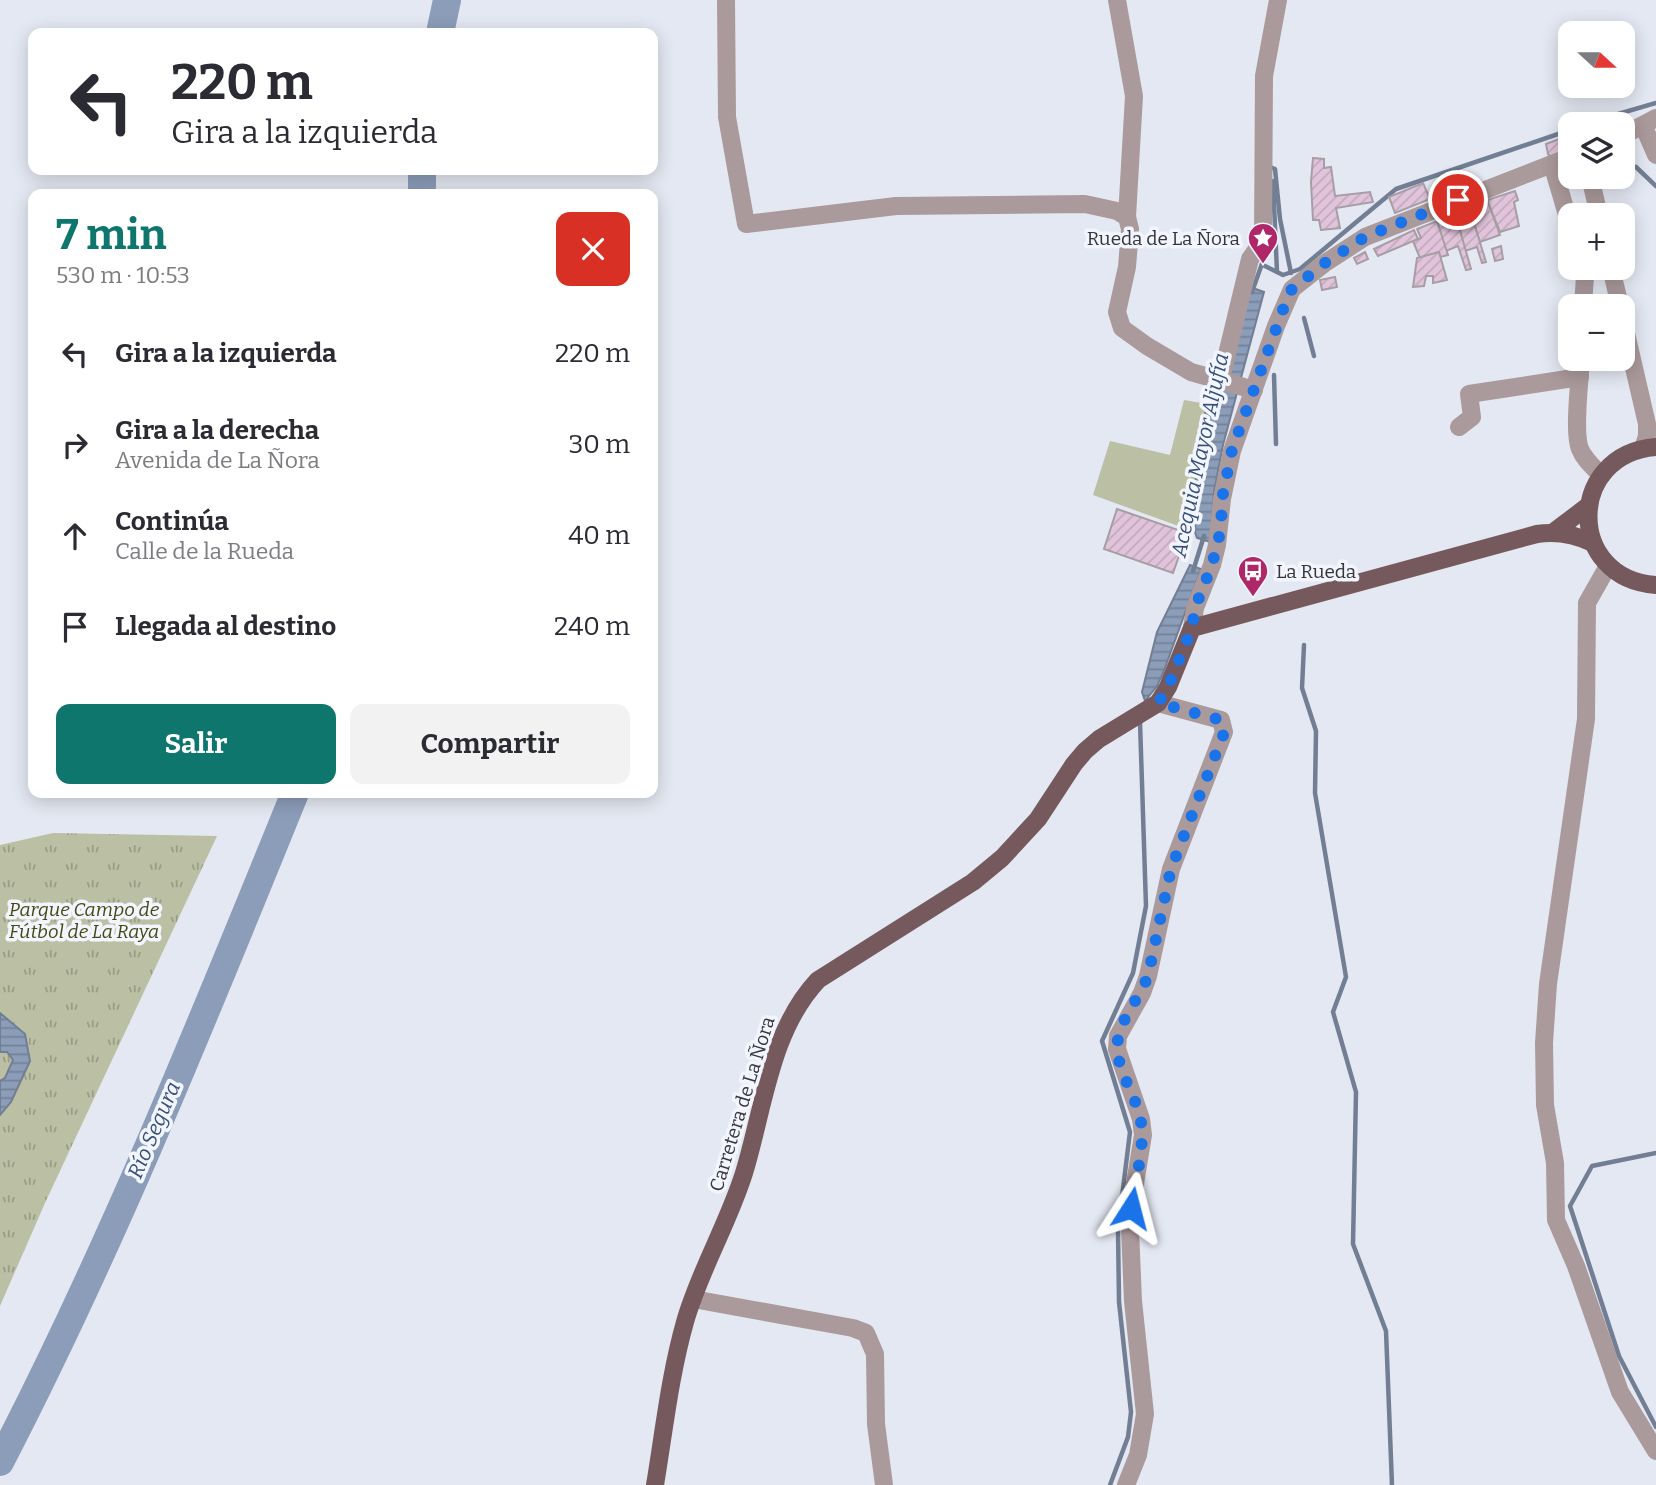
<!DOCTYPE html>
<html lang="es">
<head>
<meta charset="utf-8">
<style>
  :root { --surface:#fff; --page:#f2f2f3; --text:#2b2b33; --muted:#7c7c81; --accent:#0f766e }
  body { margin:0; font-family:Bitter,serif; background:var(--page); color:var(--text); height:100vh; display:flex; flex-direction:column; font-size:26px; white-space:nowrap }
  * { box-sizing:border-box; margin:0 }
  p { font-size:23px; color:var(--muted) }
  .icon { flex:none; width:38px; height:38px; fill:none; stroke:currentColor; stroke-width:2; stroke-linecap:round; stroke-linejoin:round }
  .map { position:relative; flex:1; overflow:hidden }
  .sheet { position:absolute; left:28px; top:189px; width:630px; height:609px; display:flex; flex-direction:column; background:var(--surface); border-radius:14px; box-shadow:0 4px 18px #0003 }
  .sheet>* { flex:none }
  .hud { position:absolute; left:28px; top:28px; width:630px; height:147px; border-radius:14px; box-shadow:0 4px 18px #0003; background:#fff; color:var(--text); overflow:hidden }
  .needle { width:46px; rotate:111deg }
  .tools { position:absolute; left:1558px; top:21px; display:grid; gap:14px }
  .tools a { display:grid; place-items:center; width:77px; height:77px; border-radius:14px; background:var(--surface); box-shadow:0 4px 18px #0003; font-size:35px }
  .pin { position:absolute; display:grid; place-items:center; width:60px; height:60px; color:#fff; margin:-30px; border:4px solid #fff; border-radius:50%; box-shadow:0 2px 7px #0007 }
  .me { position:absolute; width:77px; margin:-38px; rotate:9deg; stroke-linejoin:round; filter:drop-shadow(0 0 5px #0008) }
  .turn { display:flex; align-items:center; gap:24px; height:147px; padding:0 28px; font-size:32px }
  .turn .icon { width:91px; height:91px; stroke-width:2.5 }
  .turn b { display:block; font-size:49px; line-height:60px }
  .round { display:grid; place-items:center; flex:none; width:74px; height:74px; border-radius:14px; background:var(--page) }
  .head { display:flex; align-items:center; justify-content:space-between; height:119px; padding:0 28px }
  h1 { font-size:42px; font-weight:700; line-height:52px; color:var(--accent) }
  .action { display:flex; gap:14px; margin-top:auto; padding:14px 28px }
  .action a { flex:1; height:80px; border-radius:14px; background:var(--accent); color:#fff; font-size:28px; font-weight:700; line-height:80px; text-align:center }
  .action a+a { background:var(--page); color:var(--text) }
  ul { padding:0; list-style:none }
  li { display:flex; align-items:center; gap:21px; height:91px; padding:0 28px }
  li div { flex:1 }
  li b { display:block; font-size:26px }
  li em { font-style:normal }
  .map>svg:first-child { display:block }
  .park { fill:url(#park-tufts) }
  .pitch { fill:#bbbfa3 }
  .water { fill:url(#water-rules); stroke:#727e93; stroke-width:2 }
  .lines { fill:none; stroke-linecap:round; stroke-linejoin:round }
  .stream { stroke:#727e93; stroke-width:4.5 }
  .river { stroke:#8c9db9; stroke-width:28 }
  .building { fill:url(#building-hatch); stroke:#a79ea5; stroke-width:2 }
  .minor { stroke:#ab9a9b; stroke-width:18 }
  .major { stroke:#76595c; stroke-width:18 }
  .route { stroke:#1a73e8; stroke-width:12; stroke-dasharray:0 21.6 }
  .labels { text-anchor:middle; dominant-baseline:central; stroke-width:7; stroke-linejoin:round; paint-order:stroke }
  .poi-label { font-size:19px; fill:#35363a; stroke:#f2f5fd; text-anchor:end }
  .park-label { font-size:19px; font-style:italic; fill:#454811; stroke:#f2f5fd }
  .street-label { font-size:19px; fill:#35363a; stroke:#f2f5fd }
  .water-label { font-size:21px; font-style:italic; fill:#374f78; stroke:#f2f5fd }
</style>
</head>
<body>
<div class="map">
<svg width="1656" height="1485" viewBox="0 0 1656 1485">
  <defs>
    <pattern id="park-tufts" width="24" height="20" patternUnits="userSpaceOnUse" patternTransform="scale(1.75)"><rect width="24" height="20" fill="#bbbfa3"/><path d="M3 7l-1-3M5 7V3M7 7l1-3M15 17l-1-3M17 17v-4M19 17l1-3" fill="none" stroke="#999c86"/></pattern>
    <pattern id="water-rules" width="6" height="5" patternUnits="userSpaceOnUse" patternTransform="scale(1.75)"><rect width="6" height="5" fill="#8c9db9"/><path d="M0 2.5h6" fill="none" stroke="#738197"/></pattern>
    <pattern id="building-hatch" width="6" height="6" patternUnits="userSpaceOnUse" patternTransform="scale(1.75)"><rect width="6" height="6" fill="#e1c4db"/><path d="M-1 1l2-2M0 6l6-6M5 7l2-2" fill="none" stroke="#c2a9bd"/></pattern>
  </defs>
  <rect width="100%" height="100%" fill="#e4e8f2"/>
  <path class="park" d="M53,833L217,836L45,1203L0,1306V845Z"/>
  <path class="pitch" d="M1184,400L1207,404L1196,459L1195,532L1093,495L1110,441L1170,455Z"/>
  <g class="water">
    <path d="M1250,287L1264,292L1223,445L1214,492L1210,542L1197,538L1195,532L1196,459L1207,404L1215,388L1226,375Z"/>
    <path d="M1190,565L1201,569L1163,673L1157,686L1145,701L1142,692L1157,632Z"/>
    <path d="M0,1013L25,1034L30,1061L11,1102L0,1115V1081L5,1078L13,1060L7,1052H0Z"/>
  </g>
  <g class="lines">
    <g class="stream">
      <path d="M1584,124L1656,103"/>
      <path d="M1270,167L1275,169L1280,219L1291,273"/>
      <path d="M1636,167L1656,186"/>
      <path d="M1273,181L1277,272"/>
      <path d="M1263,265L1283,275L1300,269L1396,189L1570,130"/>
      <path d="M1252,292L1270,241"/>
      <path d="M1304,318L1314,356"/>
      <path d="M1274,375L1276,444"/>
      <path d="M1193,571L1204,536"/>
      <path d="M1304,645L1302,688L1316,731L1315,793L1346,977L1333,1012L1356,1092L1353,1244L1386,1331L1392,1485"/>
      <path d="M1656,1153L1592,1166L1570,1206L1619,1356L1656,1427"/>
      <path d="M1110,1485L1128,1437L1131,1412L1119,1302L1118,1229L1130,1132L1102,1041L1133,973L1146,906L1140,722"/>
    </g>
    <g class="river">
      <path d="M440,33L447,0"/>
      <path d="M422,194V170"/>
      <path d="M0,1462C112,1246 203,1019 295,793"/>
    </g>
  </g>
  <g class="building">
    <path d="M1570,135V149L1551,157L1548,154L1546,144Z"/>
    <path d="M1313,158L1324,159V168L1331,167L1335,196L1370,192L1373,202L1336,208L1340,228L1321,230L1319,220H1313L1311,182Z"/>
    <path d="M1423,183L1430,199L1395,213L1389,197Z"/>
    <path d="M1515,191L1518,200L1514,202L1519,226L1500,232L1487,200Z"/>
    <path d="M1487,200L1500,235L1480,242L1469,207Z"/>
    <path d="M1469,207L1486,262L1482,263L1477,247L1465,251L1457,220L1453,222L1450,215Z"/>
    <path d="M1450,215L1453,222L1457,220L1471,269L1466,270L1458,246L1446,251L1437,221Z"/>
    <path d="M1437,221L1448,255L1440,257L1439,252L1420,258L1413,241L1421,238L1417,229Z"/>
    <path d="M1414,230L1418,239L1378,256L1374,249Z"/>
    <path d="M1501,246L1503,259L1495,261L1492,249Z"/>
    <path d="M1365,252L1368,259L1357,264L1354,258Z"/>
    <path d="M1439,252L1447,280L1433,283V276H1426L1424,286L1413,287L1417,258Z"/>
    <path d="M1335,277L1337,287L1322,290L1320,280Z"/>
    <path d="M1117,509L1187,533L1173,573L1104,549Z"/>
  </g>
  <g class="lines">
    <g class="minor">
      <path d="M726,0L727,117L746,224L896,206L1085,204L1117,211L1127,217L1130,229L1127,267L1117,312L1122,328L1147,346L1191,372L1254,390"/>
      <path d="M1117,0L1134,96L1127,217"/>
      <path d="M1643,125L1656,155"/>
      <path d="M1622,136L1656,118"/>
      <path d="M1552,164L1570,225"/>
      <path d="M1590,177L1599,215"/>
      <path d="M1582,268L1585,276L1583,306"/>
      <path d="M1611,268L1620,306"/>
      <path d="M1622,316L1647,424V436L1643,448"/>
      <path d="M1581,359C1580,379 1573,432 1580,449C1584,459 1593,467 1601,475"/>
      <path d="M1221,379L1250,259L1262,242L1263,235L1264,76L1278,0"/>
      <path d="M1459,427L1472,417L1469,394L1580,377"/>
      <path d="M1608,566L1587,603L1586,719L1548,984L1544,1043L1545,1105L1555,1163L1556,1220L1576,1266L1620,1392L1656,1451"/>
      <path d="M1192,628L1195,608L1212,565L1217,545L1222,499L1232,451L1276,326L1292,289L1325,263L1365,237L1570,157"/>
      <path d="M693,1299L853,1328L866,1333L875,1354L876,1424L884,1485"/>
      <path d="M1126,1485L1138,1455L1145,1414L1133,1301L1130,1229L1131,1208L1143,1135L1141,1119L1117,1049L1118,1036L1142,993L1148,976L1171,869L1224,732L1221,720L1158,703"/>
    </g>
    <g class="major">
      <path d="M1656,447C1566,454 1566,579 1656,585"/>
      <path d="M1555,531L1588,506"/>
      <path d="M655,1485C664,1431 670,1375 685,1322C699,1272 728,1224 744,1173C764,1108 770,1031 818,980L973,882L1002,858L1038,819L1074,764L1085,751L1099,739L1158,703L1168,687L1192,628L1537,534C1557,531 1574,534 1593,543"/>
    </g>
  </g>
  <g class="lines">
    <path class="route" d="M1131,1208C1135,1181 1145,1149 1141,1122C1137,1095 1113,1067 1118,1039C1122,1017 1140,997 1148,976L1171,869L1224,733L1221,720L1158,703L1168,687L1192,628L1195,608L1212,565L1221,529L1222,499L1232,450L1288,296L1292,289L1325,263L1365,237L1458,200"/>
  </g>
  <defs>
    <g id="sight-pin" transform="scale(1.575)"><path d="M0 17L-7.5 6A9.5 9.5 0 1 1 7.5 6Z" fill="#b02769" stroke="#f2f5fd"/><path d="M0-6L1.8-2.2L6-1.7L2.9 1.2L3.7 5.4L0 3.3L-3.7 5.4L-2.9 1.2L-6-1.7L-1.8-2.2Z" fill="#fff"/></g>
    <g id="bus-pin" transform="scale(1.575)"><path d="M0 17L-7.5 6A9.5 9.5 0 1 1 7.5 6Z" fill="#b02769" stroke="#f2f5fd"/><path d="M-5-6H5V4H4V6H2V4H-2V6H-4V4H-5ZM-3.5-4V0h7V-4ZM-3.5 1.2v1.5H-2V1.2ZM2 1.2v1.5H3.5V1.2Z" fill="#fff"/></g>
  </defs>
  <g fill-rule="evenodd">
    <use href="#sight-pin" x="1263" y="238"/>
    <use href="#bus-pin" x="1253" y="571"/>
  </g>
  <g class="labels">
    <g class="poi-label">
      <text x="1240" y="238">Rueda de La Ñora</text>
      <text x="1276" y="571" text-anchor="start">La Rueda</text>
    </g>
    <g class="park-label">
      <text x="84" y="909">Parque Campo de<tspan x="84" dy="22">Fútbol de La Raya</tspan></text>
    </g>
    <g class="street-label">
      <text transform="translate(742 1104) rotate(-73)">Carretera de La Ñora</text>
    </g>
    <g class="water-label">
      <text transform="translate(1200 455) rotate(-78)">Acequia Mayor Aljufía</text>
      <text transform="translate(154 1130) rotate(-67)">Río Segura</text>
    </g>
  </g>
</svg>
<div class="tools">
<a><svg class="needle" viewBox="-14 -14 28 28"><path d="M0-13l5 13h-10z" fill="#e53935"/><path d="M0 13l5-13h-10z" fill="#7c7c81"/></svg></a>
<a><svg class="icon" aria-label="layers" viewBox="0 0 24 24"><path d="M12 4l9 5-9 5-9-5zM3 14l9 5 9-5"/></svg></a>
<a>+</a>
<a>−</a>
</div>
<div class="pin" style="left:1458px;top:200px;background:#d93025"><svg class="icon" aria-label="arrive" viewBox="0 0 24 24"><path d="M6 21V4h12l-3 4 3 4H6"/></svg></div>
<svg class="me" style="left:1131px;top:1208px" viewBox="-20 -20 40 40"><path d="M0-17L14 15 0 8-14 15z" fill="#1a73e8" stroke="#fff" stroke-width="4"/></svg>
<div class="hud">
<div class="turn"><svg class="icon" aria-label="left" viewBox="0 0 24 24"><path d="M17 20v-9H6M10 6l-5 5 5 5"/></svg><div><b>220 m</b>Gira a la izquierda</div></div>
</div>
<section class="sheet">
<div class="head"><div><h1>7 min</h1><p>530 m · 10:53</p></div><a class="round" style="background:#d93025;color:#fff"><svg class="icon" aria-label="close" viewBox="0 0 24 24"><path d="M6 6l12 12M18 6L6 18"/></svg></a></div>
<ul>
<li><svg class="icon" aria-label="left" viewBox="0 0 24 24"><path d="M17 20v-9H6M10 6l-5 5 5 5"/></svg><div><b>Gira a la izquierda</b></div><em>220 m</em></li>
<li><svg class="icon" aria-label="right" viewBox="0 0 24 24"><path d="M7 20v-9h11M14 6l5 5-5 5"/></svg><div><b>Gira a la derecha</b><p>Avenida de La Ñora</p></div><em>30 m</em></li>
<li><svg class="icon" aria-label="ahead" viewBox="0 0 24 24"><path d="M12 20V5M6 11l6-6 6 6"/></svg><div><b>Continúa</b><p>Calle de la Rueda</p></div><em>40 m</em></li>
<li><svg class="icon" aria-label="arrive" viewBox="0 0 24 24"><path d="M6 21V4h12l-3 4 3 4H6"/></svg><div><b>Llegada al destino</b></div><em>240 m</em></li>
</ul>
<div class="action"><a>Salir</a><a>Compartir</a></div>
</section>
</div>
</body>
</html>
